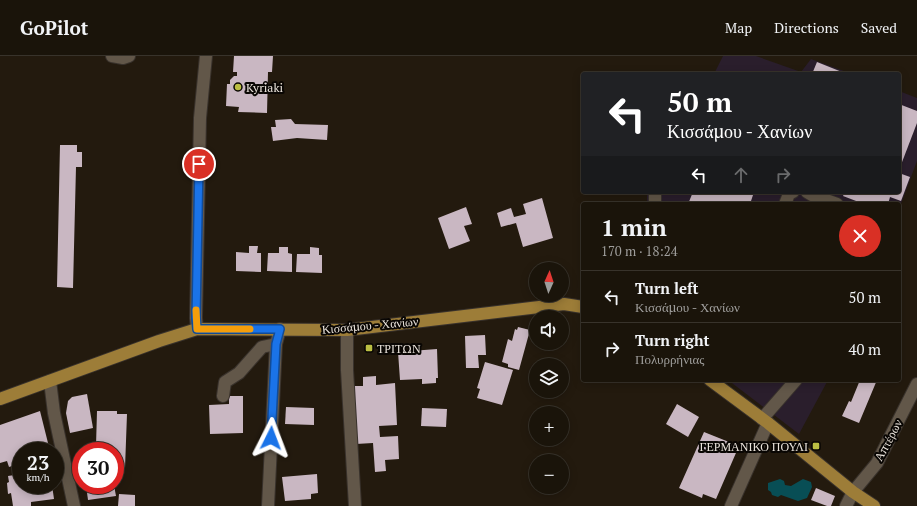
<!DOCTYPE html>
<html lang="en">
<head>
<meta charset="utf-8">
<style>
  :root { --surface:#1a140a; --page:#272118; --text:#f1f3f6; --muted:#9f9e9c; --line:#38332b }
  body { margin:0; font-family:"PT Serif",serif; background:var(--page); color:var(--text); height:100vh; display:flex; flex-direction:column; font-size:15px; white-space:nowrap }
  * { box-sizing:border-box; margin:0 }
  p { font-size:13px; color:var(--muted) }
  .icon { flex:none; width:22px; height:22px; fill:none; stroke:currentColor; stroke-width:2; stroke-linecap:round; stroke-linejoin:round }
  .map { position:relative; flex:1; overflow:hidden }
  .drawer { position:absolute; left:581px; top:146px; width:320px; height:180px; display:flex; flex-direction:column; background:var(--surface); border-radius:4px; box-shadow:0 2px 10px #0003,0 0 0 1px var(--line) }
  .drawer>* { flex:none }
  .banner { position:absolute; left:581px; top:16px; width:320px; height:122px; border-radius:4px; box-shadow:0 2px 10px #0003,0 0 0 1px var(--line); background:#202124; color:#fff; overflow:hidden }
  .needle { width:26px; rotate:3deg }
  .fabs { position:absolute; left:529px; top:206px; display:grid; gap:8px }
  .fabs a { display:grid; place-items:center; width:40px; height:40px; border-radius:50%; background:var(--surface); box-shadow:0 2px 10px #0003,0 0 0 1px var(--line); font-size:20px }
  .speed { position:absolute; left:12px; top:386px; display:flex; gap:8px; font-size:20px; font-weight:700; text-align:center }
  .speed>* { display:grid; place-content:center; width:52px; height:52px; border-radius:50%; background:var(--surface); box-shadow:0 2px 10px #0003,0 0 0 1px var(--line); line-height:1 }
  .speed small { font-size:10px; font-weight:400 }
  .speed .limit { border:6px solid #d22; background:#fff; color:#111 }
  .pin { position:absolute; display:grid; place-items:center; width:34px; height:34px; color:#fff; margin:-17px; border:2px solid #fff; border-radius:50%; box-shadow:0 1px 4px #0007 }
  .me { position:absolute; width:44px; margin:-22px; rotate:3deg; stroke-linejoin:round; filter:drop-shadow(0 0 3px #0008) }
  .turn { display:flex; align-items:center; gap:14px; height:84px; padding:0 20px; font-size:18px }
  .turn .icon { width:52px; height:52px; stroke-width:2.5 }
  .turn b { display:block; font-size:28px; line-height:34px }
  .lanes { display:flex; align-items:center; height:38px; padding:0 20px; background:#0003; justify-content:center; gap:20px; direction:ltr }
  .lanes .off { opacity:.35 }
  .round { display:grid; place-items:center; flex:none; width:42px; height:42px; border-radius:21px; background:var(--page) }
  .head { display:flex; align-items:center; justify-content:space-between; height:68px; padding:0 20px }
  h1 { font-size:24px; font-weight:700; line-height:30px }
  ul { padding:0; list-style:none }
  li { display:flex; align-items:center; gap:12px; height:52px; padding:0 20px; border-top:1px solid var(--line) }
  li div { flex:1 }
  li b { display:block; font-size:15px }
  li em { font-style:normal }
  header { display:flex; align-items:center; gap:24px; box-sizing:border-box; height:56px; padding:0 20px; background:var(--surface); border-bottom:1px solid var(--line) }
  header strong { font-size:19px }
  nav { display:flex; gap:22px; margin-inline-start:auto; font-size:14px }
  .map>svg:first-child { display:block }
  .commercial { fill:#2a1e2c }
  .water { fill:#084e55 }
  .building { fill:#c9b7c2 }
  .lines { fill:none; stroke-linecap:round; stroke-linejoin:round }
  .minor-casing { stroke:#39322c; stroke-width:14 }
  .major-casing { stroke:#39322c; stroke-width:14 }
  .minor { stroke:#625749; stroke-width:12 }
  .major { stroke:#9d7d38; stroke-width:12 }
  .route-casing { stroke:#114b97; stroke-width:10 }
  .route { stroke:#1a73e8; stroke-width:7 }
  .slow { stroke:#f59e0b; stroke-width:7 }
  .poi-dot { fill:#bcbf43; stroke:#090603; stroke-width:1.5 }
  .labels { text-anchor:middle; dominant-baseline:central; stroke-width:4; stroke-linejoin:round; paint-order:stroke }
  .poi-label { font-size:12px; fill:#ebe4dc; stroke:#090603; text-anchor:start }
  .street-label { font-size:12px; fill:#ebe4dc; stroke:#090603 }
</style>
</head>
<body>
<header>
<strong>GoPilot</strong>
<nav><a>Map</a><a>Directions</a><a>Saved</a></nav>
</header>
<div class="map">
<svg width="917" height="450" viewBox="0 0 917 450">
  <rect width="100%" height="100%" fill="#231a0e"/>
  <g class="commercial">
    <path d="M723,0H756L801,16L811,3L852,18H714Z"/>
    <path d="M899,35L917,42V105L899,153V148H647V136H899Z"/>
    <path d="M728,324H828L799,378Z"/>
  </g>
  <path class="water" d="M780,423L784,425L785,429L791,430L803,423L811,426L812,431L807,442L798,445L781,439L778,441L772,439L771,436L768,434V427Z"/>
  <g class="building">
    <path d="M234,0H273L272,16H268L267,57L238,56L239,51L226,50L227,28H230V24L234,20H237V16H233Z"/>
    <path d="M817,6L847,18H812Z"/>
    <path d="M899,48L917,55V67L899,114Z"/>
    <path d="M291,63L295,68L328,69L327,84L297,82L273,85L271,71H276L275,64Z"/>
    <path d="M60,89H77V96H82V111H76L73,232L57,231Z"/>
    <path d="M899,117L910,121L901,145L890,141L888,148H864L843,140L845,136H899Z"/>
    <path d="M693,136H754L750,148H688Z"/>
    <path d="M542,142L553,182L523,191L516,167L501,171L497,157L511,152L514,161L526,158L523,148Z"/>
    <path d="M466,151L472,168L464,170L470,185L449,193L438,162Z"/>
    <path d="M249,190H258L257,197H261V216L236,215V196L249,197Z"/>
    <path d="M279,191H288V197L292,198V216L267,215L268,197H279Z"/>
    <path d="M310,191L319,192V199H322V217L296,216L297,198H310Z"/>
    <path d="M518,271L530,274L519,314L508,311V308L502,306L508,283L512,285L515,273L517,274Z"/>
    <path d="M485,279L486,299H478L479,312H466L465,280Z"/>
    <path d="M437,293L438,322H436V327L422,328V323L400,324L398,296Z"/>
    <path d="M485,306L513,314L502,349L477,342L480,333L477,332Z"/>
    <path d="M376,320V329L395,327L397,369L379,370L380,381L398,380L399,403L385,404L386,415L375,416L373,387L356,388L352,330H363V321Z"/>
    <path d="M860,324H877L859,367L842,360L849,345L851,346Z"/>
    <path d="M87,338L93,372L70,377L66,357L68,345L72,341Z"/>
    <path d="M229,340H243V377L210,378L209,349L229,348Z"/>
    <path d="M677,348L699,361L688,381L666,368Z"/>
    <path d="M286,351L314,352V369L285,368Z"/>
    <path d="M422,352L447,353L446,371L421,370Z"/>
    <path d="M40,355L50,395H21V407L9,411L7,405L0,407V369Z"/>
    <path d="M97,355H117V358H127L125,412L117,411L115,395H111V390H96Z"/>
    <path d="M704,376L739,390L716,443L703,438L702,442L679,432Z"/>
    <path d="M21,418V429H52L54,443L31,446V450H13L11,437L8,438L7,427L9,426L8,420Z"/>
    <path d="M317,418L318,437L311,438V443L285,445L282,421Z"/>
    <path d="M86,429H114L116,440L88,444Z"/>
    <path d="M816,432L835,440L831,450H827L811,444Z"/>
    <path d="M119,438L135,439V450H118Z"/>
  </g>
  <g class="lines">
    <g class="minor-casing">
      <g id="minor">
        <path d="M112,0L123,2L129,0"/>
        <path d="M655,136V148"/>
        <path d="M807,136L812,139L837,148"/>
        <path d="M785,148L789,138L793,136"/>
        <path d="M197,273L196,262L200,62L206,0"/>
        <path d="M347,274V314L355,450"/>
        <path d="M50,325L54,357L74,450"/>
        <path d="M223,340L225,326L239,317L262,291L276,288"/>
        <path d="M762,363L796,324"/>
        <path d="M268,450L276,288L280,273"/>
        <path d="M731,450L768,367"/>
        <path d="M846,450L853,436L877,407L917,328"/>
      </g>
    </g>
    <g class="major-casing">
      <g id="major">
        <path d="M710,324L768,367L853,436L874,450"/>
        <path d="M0,343L159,285L197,273L347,274L564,248L583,251"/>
      </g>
    </g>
    <use href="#minor" class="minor"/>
    <use href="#major" class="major"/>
  </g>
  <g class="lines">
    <g class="route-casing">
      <path id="route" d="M199,108L196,262L197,273H280L276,288L271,382"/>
    </g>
    <use href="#route" class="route"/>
    <path class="slow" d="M196,254L197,273H250"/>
  </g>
  <g class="poi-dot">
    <circle cx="238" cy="31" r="4"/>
    <rect x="365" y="288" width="8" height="8" rx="2"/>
    <rect x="812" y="386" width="8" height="8" rx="2"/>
  </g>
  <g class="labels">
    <g class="poi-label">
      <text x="246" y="31">Kyriaki</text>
      <text x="377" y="292">ΤΡΙΤΩΝ</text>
      <text x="808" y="390" text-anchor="end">ΓΕΡΜΑΝΙΚΟ ΠΟΥΛΙ</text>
    </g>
    <g class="street-label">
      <text transform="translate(370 269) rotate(-5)">Κισσάμου - Χανίων</text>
      <text transform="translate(888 384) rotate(-62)">Απτέρων</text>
    </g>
  </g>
</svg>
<div class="fabs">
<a><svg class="needle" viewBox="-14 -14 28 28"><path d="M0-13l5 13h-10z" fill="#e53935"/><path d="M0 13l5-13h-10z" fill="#9f9e9c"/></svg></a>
<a><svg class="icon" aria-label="sound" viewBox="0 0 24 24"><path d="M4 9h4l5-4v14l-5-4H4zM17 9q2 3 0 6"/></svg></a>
<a><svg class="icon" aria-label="layers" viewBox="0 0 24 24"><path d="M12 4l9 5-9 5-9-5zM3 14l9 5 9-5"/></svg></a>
<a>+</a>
<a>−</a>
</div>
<div class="speed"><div>23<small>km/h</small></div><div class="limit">30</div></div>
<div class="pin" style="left:199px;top:108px;background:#d93025"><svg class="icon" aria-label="arrive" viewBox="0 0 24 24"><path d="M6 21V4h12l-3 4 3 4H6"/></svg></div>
<svg class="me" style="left:271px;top:382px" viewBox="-20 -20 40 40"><path d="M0-17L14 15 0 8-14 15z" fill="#1a73e8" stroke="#fff" stroke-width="4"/></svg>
<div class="banner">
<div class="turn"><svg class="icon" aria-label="left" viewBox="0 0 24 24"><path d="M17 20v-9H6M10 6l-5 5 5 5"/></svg><div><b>50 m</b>Κισσάμου - Χανίων</div></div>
<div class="lanes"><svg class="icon" aria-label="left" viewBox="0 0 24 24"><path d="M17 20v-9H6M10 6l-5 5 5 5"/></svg><svg class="icon off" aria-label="ahead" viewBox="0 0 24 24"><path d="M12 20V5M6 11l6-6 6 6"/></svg><svg class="icon off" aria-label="right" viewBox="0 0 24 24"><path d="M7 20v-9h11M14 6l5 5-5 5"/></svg></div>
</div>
<section class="drawer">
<div class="head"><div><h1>1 min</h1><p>170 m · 18:24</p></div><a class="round" style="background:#d93025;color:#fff"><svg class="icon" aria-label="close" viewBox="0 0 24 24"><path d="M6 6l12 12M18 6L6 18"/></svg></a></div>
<ul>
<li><svg class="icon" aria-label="left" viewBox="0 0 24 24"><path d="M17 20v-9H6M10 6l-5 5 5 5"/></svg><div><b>Turn left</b><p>Κισσάμου - Χανίων</p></div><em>50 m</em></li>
<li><svg class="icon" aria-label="right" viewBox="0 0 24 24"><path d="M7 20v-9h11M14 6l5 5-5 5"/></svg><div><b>Turn right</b><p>Πολυρρήνιας</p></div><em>40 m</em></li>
</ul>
</section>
</div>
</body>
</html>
